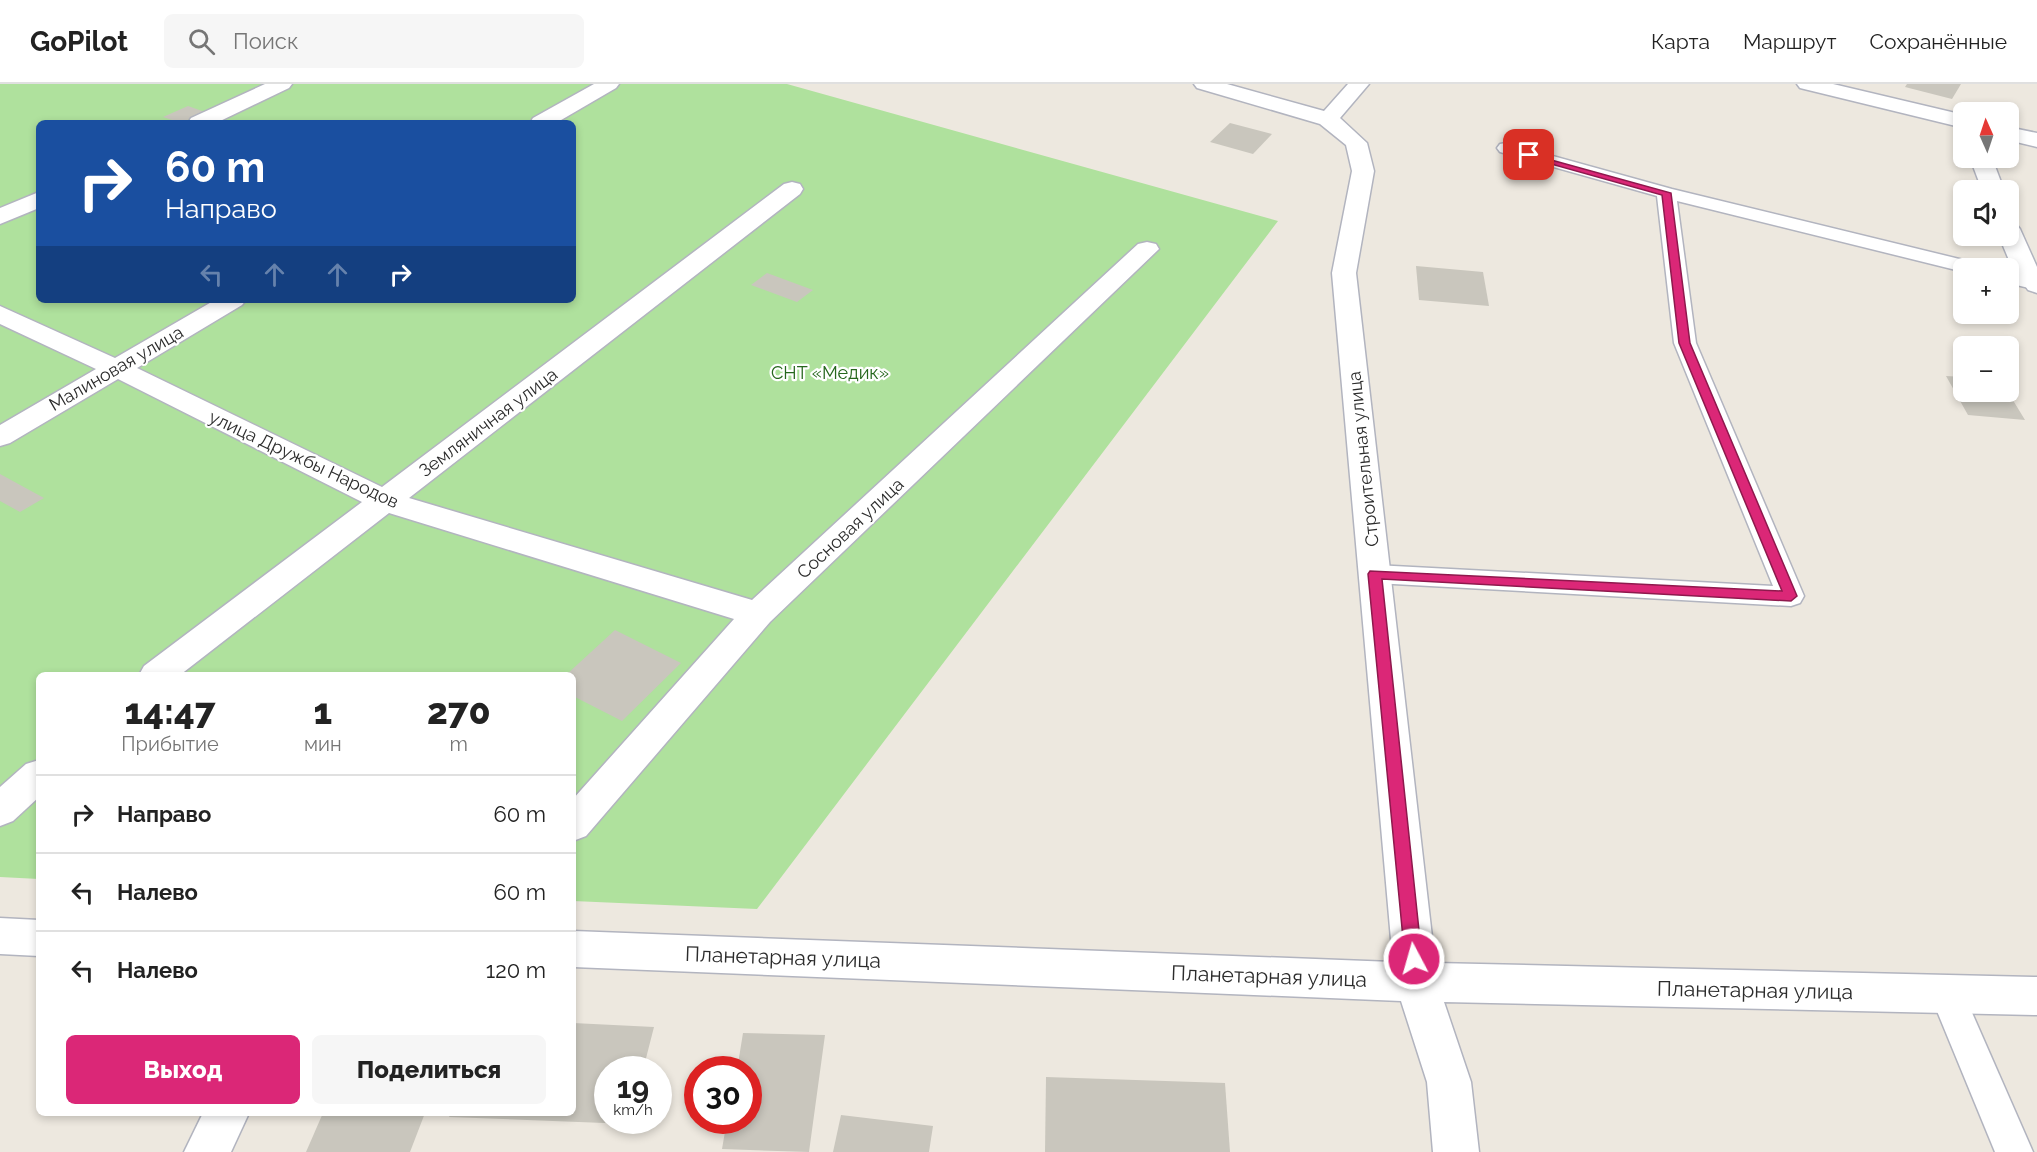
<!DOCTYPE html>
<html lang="ru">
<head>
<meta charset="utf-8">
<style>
  :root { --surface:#fff; --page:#f6f6f6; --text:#222; --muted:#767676; --line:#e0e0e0; --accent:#db2777 }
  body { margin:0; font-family:Raleway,sans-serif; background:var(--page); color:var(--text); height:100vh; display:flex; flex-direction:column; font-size:22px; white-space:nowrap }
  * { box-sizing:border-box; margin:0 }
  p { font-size:20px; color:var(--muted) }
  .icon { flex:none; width:33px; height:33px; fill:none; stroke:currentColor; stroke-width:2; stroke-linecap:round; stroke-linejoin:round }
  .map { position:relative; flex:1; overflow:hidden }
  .side { position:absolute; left:36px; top:588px; width:540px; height:444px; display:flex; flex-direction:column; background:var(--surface); border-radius:9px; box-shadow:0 3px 9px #0003 }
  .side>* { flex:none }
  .hud { position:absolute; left:36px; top:36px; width:540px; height:183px; border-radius:9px; box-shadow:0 3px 9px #0003; background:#1a4fa0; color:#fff; overflow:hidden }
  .needle { width:39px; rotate:357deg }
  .buttons { position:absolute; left:1953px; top:18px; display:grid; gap:12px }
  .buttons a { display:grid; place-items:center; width:66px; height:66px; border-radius:9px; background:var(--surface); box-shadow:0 3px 9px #0003; font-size:30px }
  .speed { position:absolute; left:594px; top:972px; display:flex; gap:12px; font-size:30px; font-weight:700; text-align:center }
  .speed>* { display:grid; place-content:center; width:78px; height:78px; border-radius:50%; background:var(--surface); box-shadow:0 3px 9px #0003; line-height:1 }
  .speed small { font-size:15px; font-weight:400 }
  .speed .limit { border:9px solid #d22; background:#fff; color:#111 }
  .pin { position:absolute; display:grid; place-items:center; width:51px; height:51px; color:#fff; margin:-26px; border-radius:12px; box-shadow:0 3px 9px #0006 }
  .me { position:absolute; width:66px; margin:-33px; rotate:354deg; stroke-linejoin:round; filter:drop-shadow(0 0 4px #0008) }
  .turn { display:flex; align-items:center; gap:21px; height:126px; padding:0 30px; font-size:27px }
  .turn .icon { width:78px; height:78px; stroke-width:2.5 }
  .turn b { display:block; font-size:42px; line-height:51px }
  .lanes { display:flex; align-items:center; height:57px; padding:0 30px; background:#0003; justify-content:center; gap:30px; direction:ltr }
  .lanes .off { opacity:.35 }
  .eta { display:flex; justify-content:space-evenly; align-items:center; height:102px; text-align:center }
  .eta b { font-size:36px; font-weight:800; line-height:42px }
  .cta { display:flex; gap:12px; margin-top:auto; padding:12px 30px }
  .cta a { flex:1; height:69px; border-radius:9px; background:var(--accent); color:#fff; font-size:24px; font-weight:800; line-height:69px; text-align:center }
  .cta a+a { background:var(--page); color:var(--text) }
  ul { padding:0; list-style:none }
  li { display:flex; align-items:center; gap:18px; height:78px; padding:0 30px; border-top:2px solid var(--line) }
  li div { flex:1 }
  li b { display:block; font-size:22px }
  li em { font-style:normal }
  header { display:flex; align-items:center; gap:36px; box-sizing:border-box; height:84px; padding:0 30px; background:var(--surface); border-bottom:2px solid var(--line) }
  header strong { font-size:28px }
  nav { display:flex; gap:33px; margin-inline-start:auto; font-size:21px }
  .search { width:420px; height:54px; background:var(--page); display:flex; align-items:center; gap:15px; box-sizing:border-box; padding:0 21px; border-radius:9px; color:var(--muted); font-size:22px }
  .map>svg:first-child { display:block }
  .green { fill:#afe19d; fill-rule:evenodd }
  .building { fill:#c9c6bd }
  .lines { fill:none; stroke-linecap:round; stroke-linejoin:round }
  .service-casing { stroke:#b2b4bf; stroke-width:3 }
  .minor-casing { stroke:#b2b4bf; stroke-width:3 }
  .service { fill:#fff; fill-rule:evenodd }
  .minor { fill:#fff; fill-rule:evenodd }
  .route { fill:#db2777; stroke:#8e194d; stroke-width:1.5 }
  .labels { text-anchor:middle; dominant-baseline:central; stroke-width:4.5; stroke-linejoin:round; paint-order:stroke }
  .street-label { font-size:18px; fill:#2c2c2c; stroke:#fff }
  .park-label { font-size:18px; fill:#26671d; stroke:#fff }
  .near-street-label { font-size:21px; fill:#2c2c2c; stroke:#fff }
</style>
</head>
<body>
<header>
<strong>GoPilot</strong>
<div class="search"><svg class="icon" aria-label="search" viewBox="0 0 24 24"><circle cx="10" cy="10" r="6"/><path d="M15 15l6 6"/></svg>Поиск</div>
<nav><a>Карта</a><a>Маршрут</a><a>Сохранённые</a></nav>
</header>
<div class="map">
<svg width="2037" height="1068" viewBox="0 0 2037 1068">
  <rect width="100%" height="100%" fill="#ede8df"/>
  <path class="green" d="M0,0H787L1278,137L757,825L573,817V591H39V795L0,793ZM39,39H573V216H39Z"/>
  <g class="building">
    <path d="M1907,0H1961L1952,15L1905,3Z"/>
    <path d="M188,22L205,28L181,39L163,33Z"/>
    <path d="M1230,39L1272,50L1253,70L1210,58Z"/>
    <path d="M1416,182L1483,188L1489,222L1419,216Z"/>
    <path d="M767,189L813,206L797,218L751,201Z"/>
    <path d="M1946,292L1964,293V308H2008L2025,336L1968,331Z"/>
    <path d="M0,390L44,414L20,428L0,417Z"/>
    <path d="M615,546L681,579L622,637L573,612V591H566Z"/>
    <path d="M573,939L654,943L643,986H608V1036H631L630,1040L449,1033L451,1029H573Z"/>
    <path d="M743,949L825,951L809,1068L722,1065L727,1036H748V986H737Z"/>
    <path d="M1046,993L1225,999L1230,1068H1045Z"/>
    <path d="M323,1029H425L410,1068H306Z"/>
    <path d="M841,1031L933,1042L929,1068H833Z"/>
  </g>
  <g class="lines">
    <g class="service-casing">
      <g id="service">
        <path d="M1506,59L1672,105L1980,180L1983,184H1964V188L1677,117L1696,259L1804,512L1800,519L1791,522L1375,499L1366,497L1362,490L1366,483L1375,481L1773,502L1674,259L1657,112L1500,68L1497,64L1500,60Z"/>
        <path d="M2008,187L2037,194V206L2008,199Z"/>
        <path d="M1947,894L1959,899L2033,1068H1995L1930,910L1935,899Z"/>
      </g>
    </g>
    <g class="minor-casing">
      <g id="minor">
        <path d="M265,0H292L289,4L216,39H188L191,34Z"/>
        <path d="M594,0H619L616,4L556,39H530L533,34Z"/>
        <path d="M1194,0H1227L1324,27L1348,0H1369L1340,34L1367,59L1374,87L1356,189L1435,879L2037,893V931L1444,918L1471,998L1479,1068H1433L1427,998L1401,917L573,883V847L1393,878L1332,189L1352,87L1346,61L1320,40L1197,4Z"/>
        <path d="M1797,0H1833L1964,31V44L1800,4Z"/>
        <path d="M2008,43L2037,49V63L2008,56Z"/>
        <path d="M1970,74H1992L2004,106H1982Z"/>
        <path d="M792,98L800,100L803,105L800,110L409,414L752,516L1138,160L1147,158L1156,160L1159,165L770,538L586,752L573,757V715L734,535L389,429L180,591H139L144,582L362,418L118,295L10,359L0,362V341L96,285L0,240V222L115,274L215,216H246L242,221L137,284L382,403L784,100Z"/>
        <path d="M39,108V124L0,140V124Z"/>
        <path d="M2008,138L2016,140L2020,145L2037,183V209L2028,206L2011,181L1999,152H2008Z"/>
        <path d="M39,676V713L13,737L0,742V703L26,680Z"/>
        <path d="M0,834L39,836V872L0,870Z"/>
        <path d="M203,1029H249L231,1068H184Z"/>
      </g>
    </g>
    <use href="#service" class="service"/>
    <use href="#minor" class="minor"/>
  </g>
  <path class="route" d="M1526,69L1671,109L1690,259L1797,512L1791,517L1382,495L1422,875L1420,881L1414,883L1408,881L1405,875L1368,490L1370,487L1782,507L1679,259L1662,111L1526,73Z"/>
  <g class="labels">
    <g class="street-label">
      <text transform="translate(116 284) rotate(-30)">Малиновая улица</text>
      <text transform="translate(488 338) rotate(-37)">Земляничная улица</text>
      <text transform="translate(304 375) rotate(25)">улица Дружбы Народов</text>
      <text transform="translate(1363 375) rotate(-96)">Строительная улица</text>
      <text transform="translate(850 444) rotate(-43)">Сосновая улица</text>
    </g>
    <g class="park-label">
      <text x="830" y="288">СНТ «Медик»</text>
    </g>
    <g class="near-street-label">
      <text transform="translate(783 873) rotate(2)">Планетарная улица</text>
      <text transform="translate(1269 892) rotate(2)">Планетарная улица</text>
      <text transform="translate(1755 906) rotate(1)">Планетарная улица</text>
    </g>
  </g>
</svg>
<div class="buttons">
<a><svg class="needle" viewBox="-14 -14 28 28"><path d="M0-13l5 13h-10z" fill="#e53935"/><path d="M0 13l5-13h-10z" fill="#767676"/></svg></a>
<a><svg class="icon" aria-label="sound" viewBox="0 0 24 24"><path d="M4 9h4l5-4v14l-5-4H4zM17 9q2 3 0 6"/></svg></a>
<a>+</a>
<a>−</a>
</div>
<div class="speed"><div>19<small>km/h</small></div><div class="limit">30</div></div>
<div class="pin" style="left:1529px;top:71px;background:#d93025"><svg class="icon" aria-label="arrive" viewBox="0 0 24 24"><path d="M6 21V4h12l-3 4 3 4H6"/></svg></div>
<svg class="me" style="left:1414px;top:875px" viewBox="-20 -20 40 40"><circle r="17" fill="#db2777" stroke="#fff" stroke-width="3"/><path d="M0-11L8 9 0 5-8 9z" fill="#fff"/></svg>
<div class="hud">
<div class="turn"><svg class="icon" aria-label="right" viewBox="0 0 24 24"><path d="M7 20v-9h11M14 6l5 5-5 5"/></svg><div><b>60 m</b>Направо</div></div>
<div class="lanes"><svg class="icon off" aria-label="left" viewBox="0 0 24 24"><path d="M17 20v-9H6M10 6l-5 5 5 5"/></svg><svg class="icon off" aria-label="ahead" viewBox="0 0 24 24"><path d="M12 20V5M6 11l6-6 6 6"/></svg><svg class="icon off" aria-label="ahead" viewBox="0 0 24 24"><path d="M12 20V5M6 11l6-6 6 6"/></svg><svg class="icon" aria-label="right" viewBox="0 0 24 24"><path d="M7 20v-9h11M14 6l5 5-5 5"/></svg></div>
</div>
<section class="side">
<div class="eta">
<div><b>14:47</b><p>Прибытие</p></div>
<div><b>1</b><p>мин</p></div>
<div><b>270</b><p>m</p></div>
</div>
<ul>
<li><svg class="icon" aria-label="right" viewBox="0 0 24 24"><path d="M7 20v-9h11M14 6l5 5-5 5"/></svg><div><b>Направо</b></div><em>60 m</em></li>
<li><svg class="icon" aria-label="left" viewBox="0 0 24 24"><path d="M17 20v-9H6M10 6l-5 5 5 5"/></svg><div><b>Налево</b></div><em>60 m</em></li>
<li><svg class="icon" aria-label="left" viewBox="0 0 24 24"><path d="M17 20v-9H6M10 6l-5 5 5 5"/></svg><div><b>Налево</b></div><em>120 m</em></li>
</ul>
<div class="cta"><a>Выход</a><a>Поделиться</a></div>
</section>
</div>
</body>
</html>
